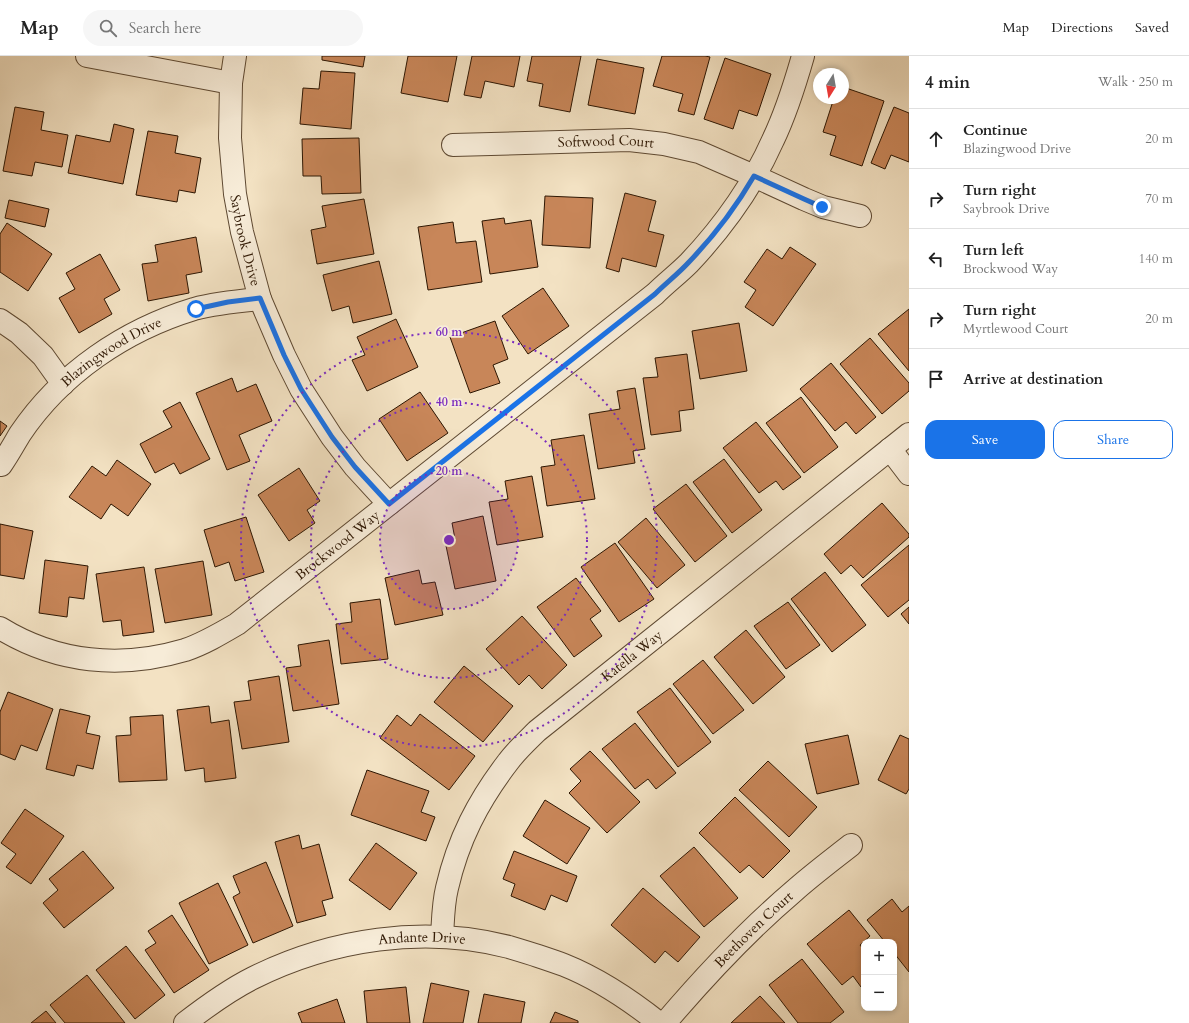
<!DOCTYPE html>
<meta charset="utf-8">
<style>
:root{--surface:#fff;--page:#f6f6f6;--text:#222;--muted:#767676;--line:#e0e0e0;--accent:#1a73e8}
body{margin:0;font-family:Cardo,serif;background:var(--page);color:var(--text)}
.controls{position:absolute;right:12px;bottom:12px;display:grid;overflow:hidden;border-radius:8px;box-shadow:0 2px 6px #0003}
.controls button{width:36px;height:36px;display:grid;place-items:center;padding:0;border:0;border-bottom:1px solid var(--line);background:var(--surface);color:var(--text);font:20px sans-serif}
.compass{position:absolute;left:813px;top:12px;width:36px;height:36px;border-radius:50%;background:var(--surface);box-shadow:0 2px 6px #0003;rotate:191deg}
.stop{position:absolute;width:12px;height:12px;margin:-9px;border:3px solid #1a73e8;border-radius:50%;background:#fff}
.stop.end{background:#1a73e8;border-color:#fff;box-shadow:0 1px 4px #0008}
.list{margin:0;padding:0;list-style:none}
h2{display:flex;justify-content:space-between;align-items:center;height:52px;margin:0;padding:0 16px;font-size:17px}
h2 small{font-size:13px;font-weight:400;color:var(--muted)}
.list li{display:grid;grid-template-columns:26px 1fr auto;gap:12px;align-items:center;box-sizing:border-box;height:60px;padding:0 16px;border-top:1px solid var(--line)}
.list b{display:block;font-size:15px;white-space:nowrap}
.list p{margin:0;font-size:13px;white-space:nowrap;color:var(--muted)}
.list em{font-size:13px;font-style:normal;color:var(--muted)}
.actions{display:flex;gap:8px;padding:12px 16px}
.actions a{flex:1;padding:9px 0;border:1px solid var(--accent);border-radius:12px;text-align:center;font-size:14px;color:var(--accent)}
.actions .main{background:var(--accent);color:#fff}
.icon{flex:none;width:22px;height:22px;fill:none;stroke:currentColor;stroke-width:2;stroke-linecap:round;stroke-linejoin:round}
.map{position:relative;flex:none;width:909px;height:967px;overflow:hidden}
header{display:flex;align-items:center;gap:24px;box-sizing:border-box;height:56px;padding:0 20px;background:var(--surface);border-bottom:1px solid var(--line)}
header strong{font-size:19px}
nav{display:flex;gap:22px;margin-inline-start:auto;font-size:14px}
.search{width:280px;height:36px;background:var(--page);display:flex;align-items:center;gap:10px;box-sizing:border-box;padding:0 14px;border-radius:22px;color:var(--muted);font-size:15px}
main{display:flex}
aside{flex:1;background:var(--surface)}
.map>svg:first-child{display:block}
.building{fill:#c88659;stroke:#2d1602}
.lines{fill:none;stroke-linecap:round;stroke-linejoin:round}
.minor-casing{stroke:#5e4932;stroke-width:24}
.minor{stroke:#f7ecd8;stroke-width:22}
.route{stroke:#1a73e8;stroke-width:5}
.ring{fill:none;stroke:#7b2cbf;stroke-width:2;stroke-dasharray:2 4}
.labels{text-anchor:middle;stroke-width:3.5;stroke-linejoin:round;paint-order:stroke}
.street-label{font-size:14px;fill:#2d1602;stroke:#f7ecd8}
.centre{fill:#7b2cbf;stroke:#f7ecd8;stroke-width:2}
.ring-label{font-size:12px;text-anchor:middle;font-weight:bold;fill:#7b2cbf;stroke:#f7ecd8;stroke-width:3.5;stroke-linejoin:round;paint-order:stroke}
</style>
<header>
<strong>Map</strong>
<div class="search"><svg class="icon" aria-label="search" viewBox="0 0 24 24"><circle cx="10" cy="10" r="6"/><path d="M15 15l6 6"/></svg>Search here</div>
<nav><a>Map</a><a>Directions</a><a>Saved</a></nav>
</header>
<main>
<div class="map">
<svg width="909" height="967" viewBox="0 0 909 967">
<rect width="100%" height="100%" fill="#f3e2c3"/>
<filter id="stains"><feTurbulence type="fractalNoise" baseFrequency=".005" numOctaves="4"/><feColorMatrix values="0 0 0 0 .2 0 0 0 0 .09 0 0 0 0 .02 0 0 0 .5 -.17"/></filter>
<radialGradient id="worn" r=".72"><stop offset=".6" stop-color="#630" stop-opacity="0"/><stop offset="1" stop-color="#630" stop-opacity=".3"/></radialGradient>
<!-- building -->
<g class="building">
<polygon points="322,0 365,0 363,11 322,4"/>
<polygon points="408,0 457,0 448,46 401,37"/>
<polygon points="472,0 520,0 514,31 485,25 481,42 464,39"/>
<polygon points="532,0 581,0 570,56 539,50 543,28 527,25"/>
<polygon points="662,0 705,0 710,1 694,59 678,55 683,38 653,30"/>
<polygon points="725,2 771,18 757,60 739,54 733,73 704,63"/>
<polygon points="597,3 644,12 635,58 588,49"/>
<polygon points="321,15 355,17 351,73 300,68 303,32 319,33"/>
<polygon points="843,31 884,45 862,110 830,99 836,80 823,76 834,42 843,42"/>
<polygon points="15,51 44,56 41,74 68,79 62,111 35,106 32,120 3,115"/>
<polygon points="894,51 909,57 909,106 891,99 885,113 871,107"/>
<polygon points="114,68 134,73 123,128 68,117 76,79 110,86"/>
<polygon points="148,75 178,80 175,97 201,102 195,137 179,134 177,146 136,139"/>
<polygon points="359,82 361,137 322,138 321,120 303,120 302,83"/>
<polygon points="625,137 656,145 648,175 664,179 656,211 622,202 619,216 606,212"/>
<polygon points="545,140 593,142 590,192 542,189"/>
<polygon points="364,143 374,198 317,208 311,174 326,171 322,150"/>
<polygon points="9,144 49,153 45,171 5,162"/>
<polygon points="504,162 505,168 531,164 538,211 490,218 482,165"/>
<polygon points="453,166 456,187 476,185 482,226 428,234 418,171"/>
<polygon points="7,167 52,198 28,235 0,216 0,178"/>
<polygon points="196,181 202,216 186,219 189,237 148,245 142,208 158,206 155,189"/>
<polygon points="790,191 816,208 773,270 745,251 756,234 744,226 767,193 782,203"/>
<polygon points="100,198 120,234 104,243 112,258 79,277 59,242 75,233 66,217"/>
<polygon points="379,205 392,258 353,267 349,250 332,255 323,219"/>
<polygon points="543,232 569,270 528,298 502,260"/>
<polygon points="909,253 909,315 878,278"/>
<polygon points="396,263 418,311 367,335 352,304 365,299 357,281"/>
<polygon points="495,265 508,303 493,309 500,327 470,337 450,281"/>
<polygon points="739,267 747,315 700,323 692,275"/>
<polygon points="870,282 909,327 909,335 882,358 840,308"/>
<polygon points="687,298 694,353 679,355 681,375 651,379 643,322 658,321 655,302"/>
<polygon points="831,307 876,361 856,378 846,366 835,375 800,333"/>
<polygon points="232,322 237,336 256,328 272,365 239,379 250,405 227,414 196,337"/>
<polygon points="635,332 645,393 633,395 635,407 598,413 589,358 620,353 617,335"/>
<polygon points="420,336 448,377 407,405 379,363"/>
<polygon points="801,341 838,391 804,417 766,367"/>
<polygon points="180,346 210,403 180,418 174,407 155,417 140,388 172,371 163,355"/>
<polygon points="0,365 7,370 0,380"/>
<polygon points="756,366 801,421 783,434 776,425 759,437 723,392"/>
<polygon points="584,379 595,443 547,450 541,411 555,409 551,384"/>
<polygon points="724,403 762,454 732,477 693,426"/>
<polygon points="117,404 151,428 128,460 111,448 101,463 69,441 92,410 106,420"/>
<polygon points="299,412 320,445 307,454 315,467 289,485 258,439"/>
<polygon points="532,420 543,481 497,489 489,446 508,443 505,425"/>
<polygon points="686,428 727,480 695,506 653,453"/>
<polygon points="882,447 909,478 909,481 863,522 851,509 841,518 824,498"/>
<polygon points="483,460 496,525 455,533 445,485 455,483 452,467"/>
<polygon points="246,461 264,516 235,525 229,506 215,511 204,474"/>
<polygon points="646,462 685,509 657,532 618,486"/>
<polygon points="0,468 33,475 24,523 0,519"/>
<polygon points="615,487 654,543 619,566 581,511"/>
<polygon points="909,489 909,544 888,561 861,529"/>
<polygon points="45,504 88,510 84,543 69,541 67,561 39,557"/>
<polygon points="203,505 212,559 165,567 155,513"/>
<polygon points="144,511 154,576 123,580 121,564 103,566 96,518"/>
<polygon points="419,514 422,528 435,526 443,559 395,569 385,522"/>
<polygon points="825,516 866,569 832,596 791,543"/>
<polygon points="576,522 601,555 590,563 602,580 574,601 537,551"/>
<polygon points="380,543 388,603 341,608 336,568 352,566 350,547"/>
<polygon points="788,546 820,589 786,613 754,570"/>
<polygon points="909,551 909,568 901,558"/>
<polygon points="522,560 567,609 542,633 529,619 519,629 486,593"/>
<polygon points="746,574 785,621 753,648 714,601"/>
<polygon points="329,584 339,648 293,655 286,612 301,610 298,589"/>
<polygon points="703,604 744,654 713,678 673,628"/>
<polygon points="464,610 513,650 483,686 434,646"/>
<polygon points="279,620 289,686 242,693 234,646 251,644 248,625"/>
<polygon points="670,632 711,686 678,711 637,656"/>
<polygon points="8,636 53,653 37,695 21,689 15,704 0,698 0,656"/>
<polygon points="209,650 211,667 229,664 236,722 205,726 204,712 185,715 177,654"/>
<polygon points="60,653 90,660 86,677 100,680 93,713 77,709 74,720 46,713"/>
<polygon points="420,658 475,700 449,734 380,682 397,659 411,670"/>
<polygon points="163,659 167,724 119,726 116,680 131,679 130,661"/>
<polygon points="635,667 676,717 656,733 648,723 635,733 602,693"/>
<polygon points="848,679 859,728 817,738 805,688"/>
<polygon points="900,679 909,683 909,733 906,738 878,724"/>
<polygon points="590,695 640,746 607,777 569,737 581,725 570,713"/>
<polygon points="768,705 817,751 789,781 739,734"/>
<polygon points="367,714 429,735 421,756 435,761 426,785 351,759"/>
<polygon points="735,741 790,795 763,822 749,809 740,817 699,777"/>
<polygon points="545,744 590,772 567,808 523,780"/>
<polygon points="25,753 64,780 31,828 6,811 16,798 1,787"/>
<polygon points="299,779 302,793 319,788 333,842 322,845 326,859 297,867 275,786"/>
<polygon points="376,787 417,817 390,854 349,824"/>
<polygon points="694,791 738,842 704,871 660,820"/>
<polygon points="83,795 114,832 64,872 43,847 58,834 49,823"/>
<polygon points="514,795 577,820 567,846 551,839 545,854 511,840 515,828 503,823"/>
<polygon points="266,806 293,870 253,887 233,841 240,837 233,820"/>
<polygon points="218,827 248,889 209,908 179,847"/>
<polygon points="643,832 700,881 678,906 665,895 655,907 611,869"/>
<polygon points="892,843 902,856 909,850 909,916 894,897 894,886 885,886 867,864"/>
<polygon points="849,854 870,880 860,889 864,894 864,928 861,931 853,920 842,929 807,888"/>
<polygon points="172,859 209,914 174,937 145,894 156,887 148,875"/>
<polygon points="126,890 165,939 135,963 96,914"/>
<polygon points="802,903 844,956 830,967 798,967 769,929"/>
<polygon points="87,919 125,967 65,967 50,949"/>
<polygon points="431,927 469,935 463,967 423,967"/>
<polygon points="406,931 410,967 367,967 364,935"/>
<polygon points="484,938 525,946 521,967 478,967"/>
<polygon points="760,940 785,967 731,967"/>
<polygon points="337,943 345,967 302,967 298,957"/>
<polygon points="46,955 56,967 31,967"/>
<polygon points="555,956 578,965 578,967 550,967"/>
</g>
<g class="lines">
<!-- minor casing -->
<g class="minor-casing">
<g id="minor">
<polyline points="87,0 231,27"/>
<path id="s1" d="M235,0L231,27L230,82L235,138L242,176L260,243L284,299L301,333L332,381L355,411L389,448"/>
<path id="s2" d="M453,89L629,84L664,88L699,96L754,120L804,143L823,151L860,160"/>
<polyline points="0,264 19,277 43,300 63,328"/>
<polyline points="890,393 909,418"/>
<path id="s3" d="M1,409C8,399 14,388 20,378C61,317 125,274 194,253C216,247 238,245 260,243"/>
<path id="s4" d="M0,572C57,607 121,613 185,594C203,588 220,578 237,568L655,238C666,227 678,218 689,207C723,171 753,129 773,84C786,57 795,28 803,0"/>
<path id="s5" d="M442,881C443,865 443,848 447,832C458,784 478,745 508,706C516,695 527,685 537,675L909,378"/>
<path id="s6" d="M185,967C207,950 229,934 253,922C331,883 424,869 509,891C519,894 529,897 538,900C547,903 556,906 564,909C599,923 630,944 659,967"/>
<path id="s7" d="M665,967C705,920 747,875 794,835C812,819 832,804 851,789"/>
</g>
</g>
<!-- minor -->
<use href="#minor" class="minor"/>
</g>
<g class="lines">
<!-- route -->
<path class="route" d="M196,253L228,246L260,242L284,299L301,333L332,381L355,411L389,448L655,238C666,227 678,218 689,206C714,180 736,151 754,120L804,143L822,151"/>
</g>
<!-- distance rings -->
<circle cx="449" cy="484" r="69" fill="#7b2cbf" fill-opacity=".12"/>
<g class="ring">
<circle cx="449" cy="484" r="69"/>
<circle cx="449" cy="484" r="138"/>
<circle cx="449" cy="484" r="208"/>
</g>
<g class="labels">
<!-- street labels -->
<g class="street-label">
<text dy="5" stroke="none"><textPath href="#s2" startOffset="153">Softwood Court</textPath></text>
<text dy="5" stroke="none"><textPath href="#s1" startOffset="186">Saybrook Drive</textPath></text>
<text dy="5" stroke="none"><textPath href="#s3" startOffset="161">Blazingwood Drive</textPath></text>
<text dy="5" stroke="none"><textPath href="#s4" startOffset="378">Brockwood Way</textPath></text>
<text dy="5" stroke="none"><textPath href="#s5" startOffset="354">Katella Way</textPath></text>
<text dy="5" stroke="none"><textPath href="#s7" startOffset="129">Beethoven Court</textPath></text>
<text dy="5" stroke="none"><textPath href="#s6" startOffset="257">Andante Drive</textPath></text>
</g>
</g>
<circle cx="449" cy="484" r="6" class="centre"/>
<g class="ring-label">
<text x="449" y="280">60 m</text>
<text x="449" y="350">40 m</text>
<text x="449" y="419">20 m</text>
</g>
<rect width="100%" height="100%" filter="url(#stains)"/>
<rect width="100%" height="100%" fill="url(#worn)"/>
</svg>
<div class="controls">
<button>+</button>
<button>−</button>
</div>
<svg class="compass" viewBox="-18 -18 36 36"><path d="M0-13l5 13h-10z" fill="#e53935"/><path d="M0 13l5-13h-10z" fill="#767676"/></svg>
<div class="stop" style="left:196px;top:253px"></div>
<div class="stop end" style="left:822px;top:151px"></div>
</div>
<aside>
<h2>4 min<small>Walk · 250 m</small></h2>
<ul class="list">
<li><svg class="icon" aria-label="ahead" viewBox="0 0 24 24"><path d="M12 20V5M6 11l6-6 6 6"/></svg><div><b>Continue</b><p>Blazingwood Drive</p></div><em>20 m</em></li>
<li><svg class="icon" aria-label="right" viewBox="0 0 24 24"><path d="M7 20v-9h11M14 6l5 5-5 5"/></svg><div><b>Turn right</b><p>Saybrook Drive</p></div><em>70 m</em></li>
<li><svg class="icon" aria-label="left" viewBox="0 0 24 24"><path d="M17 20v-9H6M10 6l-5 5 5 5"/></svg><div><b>Turn left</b><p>Brockwood Way</p></div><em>140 m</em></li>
<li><svg class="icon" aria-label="right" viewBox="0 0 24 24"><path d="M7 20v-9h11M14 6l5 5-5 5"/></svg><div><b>Turn right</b><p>Myrtlewood Court</p></div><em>20 m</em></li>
<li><svg class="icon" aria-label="arrive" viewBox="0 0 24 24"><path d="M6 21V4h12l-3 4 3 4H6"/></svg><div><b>Arrive at destination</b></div></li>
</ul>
<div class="actions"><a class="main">Save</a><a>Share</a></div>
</aside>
</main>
